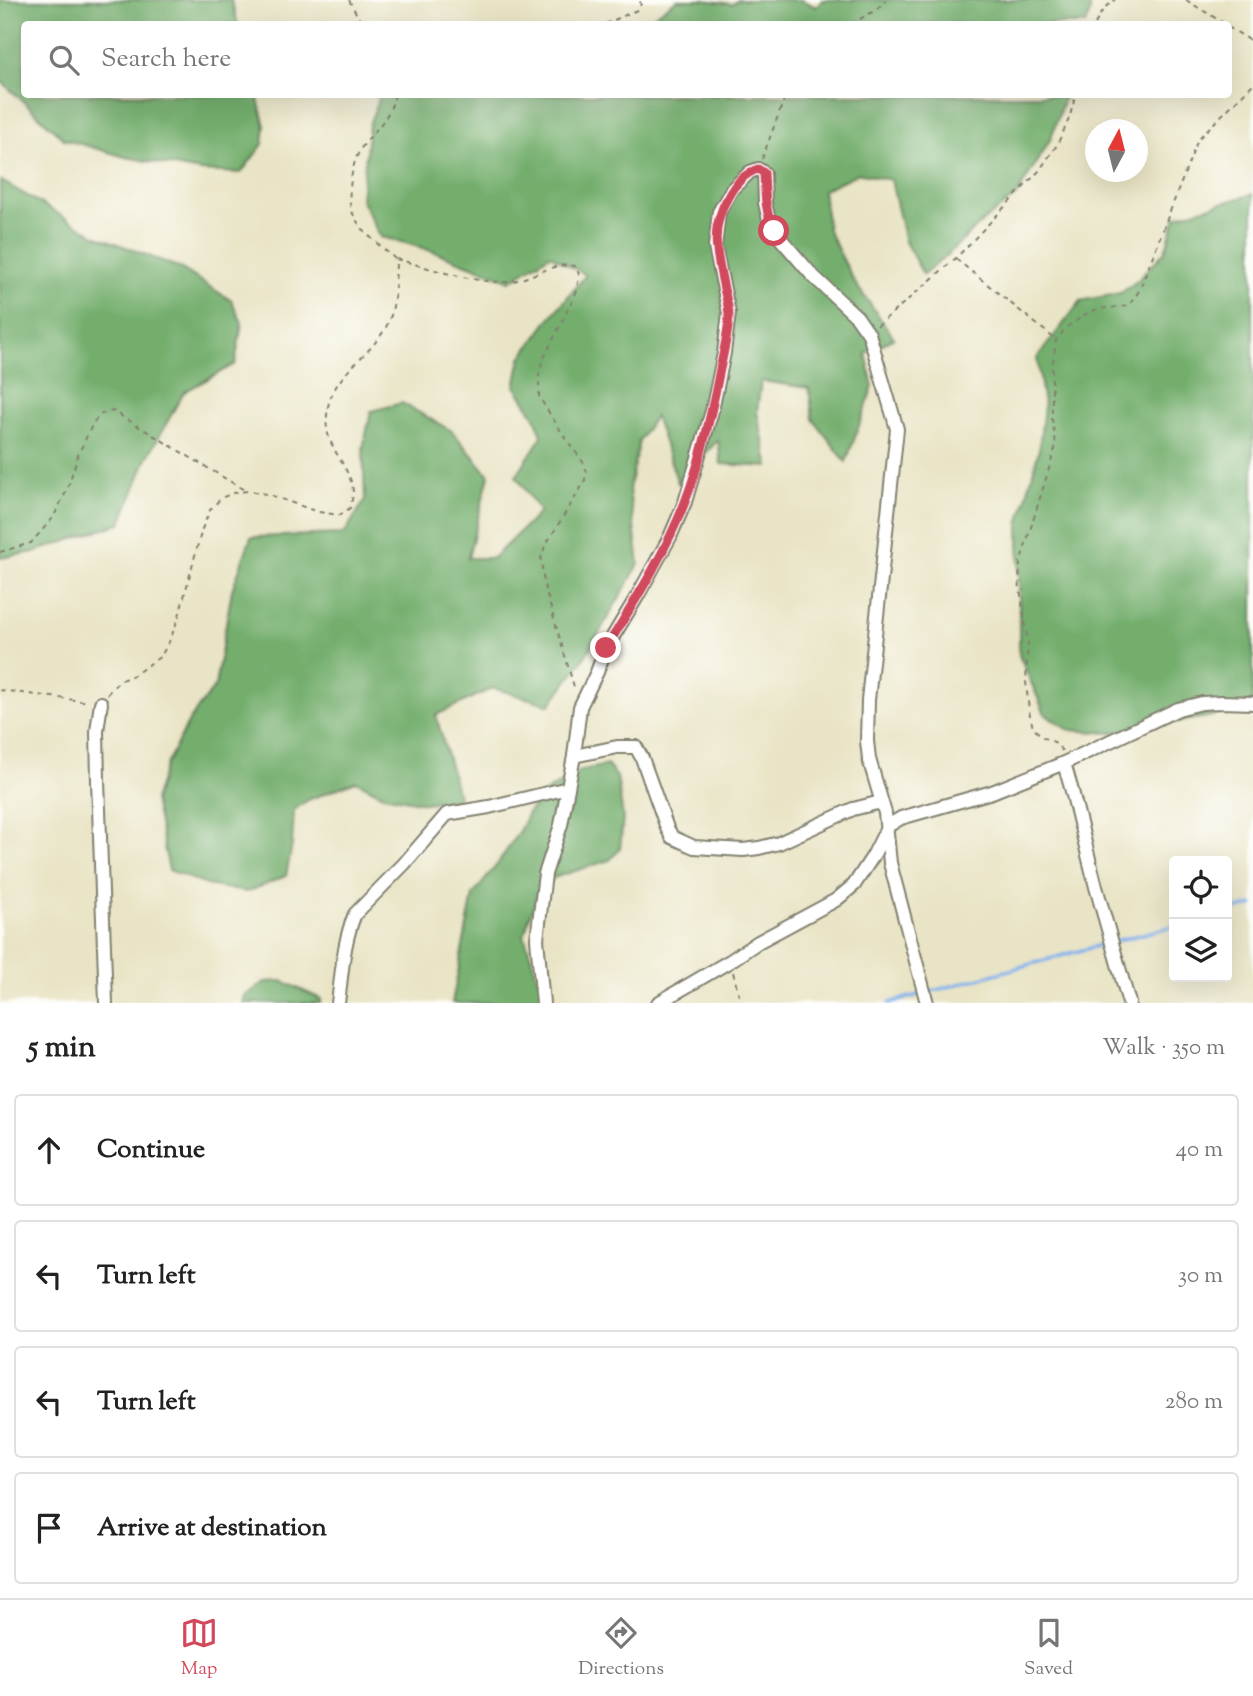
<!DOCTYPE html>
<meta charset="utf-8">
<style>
:root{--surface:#fff;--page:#f6f6f6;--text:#222;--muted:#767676;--line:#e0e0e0;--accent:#d1495b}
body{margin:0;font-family:"Sorts Mill Goudy",serif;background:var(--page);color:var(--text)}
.controls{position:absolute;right:21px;bottom:21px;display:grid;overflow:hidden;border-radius:7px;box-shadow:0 7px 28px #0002}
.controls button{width:63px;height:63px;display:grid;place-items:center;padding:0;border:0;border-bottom:2px solid var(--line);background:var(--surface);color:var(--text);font:35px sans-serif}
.compass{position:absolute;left:1085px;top:119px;width:63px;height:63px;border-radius:50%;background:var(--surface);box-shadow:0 7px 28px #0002;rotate:7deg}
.stop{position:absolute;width:21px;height:21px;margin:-16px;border:5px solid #d1495b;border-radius:50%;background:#fff}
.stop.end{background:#d1495b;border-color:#fff;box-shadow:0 2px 7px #0008}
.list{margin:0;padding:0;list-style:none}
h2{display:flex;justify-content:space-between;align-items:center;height:91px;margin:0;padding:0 28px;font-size:30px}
h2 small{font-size:23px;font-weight:400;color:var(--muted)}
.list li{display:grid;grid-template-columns:46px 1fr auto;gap:21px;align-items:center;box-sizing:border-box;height:112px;margin:0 14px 14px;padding:0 14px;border:2px solid var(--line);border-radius:7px}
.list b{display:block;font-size:26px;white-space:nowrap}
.list em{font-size:23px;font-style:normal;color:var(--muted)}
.icon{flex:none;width:38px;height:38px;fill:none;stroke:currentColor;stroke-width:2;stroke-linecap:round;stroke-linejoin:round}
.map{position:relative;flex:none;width:1253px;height:1003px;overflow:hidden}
.search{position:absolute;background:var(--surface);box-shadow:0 7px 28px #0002;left:21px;right:21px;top:21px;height:77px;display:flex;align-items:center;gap:18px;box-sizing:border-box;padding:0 24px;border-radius:7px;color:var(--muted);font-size:26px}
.sheet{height:595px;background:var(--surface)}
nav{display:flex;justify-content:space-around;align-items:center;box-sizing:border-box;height:98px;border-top:2px solid var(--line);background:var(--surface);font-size:19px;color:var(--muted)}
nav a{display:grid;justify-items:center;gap:4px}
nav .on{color:var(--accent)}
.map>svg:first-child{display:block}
.forest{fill:#73ae6d;stroke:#486544;stroke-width:2}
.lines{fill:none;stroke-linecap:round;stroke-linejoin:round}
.stream{stroke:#81b2ed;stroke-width:3.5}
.minor-casing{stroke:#828070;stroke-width:16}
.path{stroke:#828070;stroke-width:2;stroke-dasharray:5 5;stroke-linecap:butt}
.minor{stroke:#fff;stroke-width:12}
.route{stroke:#d1495b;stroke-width:9}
</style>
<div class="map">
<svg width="1253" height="1003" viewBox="0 0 1253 1003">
<rect width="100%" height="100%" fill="#fdfcf7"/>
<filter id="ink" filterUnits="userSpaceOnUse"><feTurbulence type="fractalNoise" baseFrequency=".0143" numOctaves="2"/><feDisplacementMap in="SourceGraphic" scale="14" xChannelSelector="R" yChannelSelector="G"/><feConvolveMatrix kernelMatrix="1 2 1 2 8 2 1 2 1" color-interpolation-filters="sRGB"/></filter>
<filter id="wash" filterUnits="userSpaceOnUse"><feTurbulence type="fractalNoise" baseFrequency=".00686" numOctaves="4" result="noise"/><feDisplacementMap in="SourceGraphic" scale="28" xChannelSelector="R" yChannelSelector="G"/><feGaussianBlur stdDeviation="1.57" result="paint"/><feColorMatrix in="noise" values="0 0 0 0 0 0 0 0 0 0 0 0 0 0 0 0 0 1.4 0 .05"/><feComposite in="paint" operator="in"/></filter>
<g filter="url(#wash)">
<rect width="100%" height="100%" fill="#e9e4c5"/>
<!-- forest -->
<g class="forest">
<polygon points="0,0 231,0 238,24 24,24 24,94 257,95 265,126 263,144 241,173 200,171 125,157 64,139 0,80"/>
<polygon points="677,0 704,0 732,4 738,0 802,0 816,7 823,0 1090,0 1090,12 1086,24 649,24 649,19"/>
<path d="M380,95H1065L1051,138L1016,196L981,223L947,255L923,274L905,242L891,180L858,173L823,190L828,230L855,283L894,338L866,353L873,387L846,462L813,419L809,388L761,381L757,412L769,467L721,464L718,440L678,483L655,416L639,441L629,489L639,564L586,655L550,705L493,688L436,715L459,799L425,803L383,795L356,781L308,800L294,810L292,845L286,876L247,892L207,885L169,870L154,800L166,765L190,719L215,686L232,590L251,537L344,534L365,500L363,448L371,411L402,403L452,431L489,475L468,558H493L540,512L516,476L542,436L534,415L515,386L521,358L550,318L586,275L550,255L510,281C467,264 425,246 380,237L361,198L369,125Z"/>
<polygon points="0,180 95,235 180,268 232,301 242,323 235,364 184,392 147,458 121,523 34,552 0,558"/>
<polygon points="1253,194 1253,703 1212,716 1109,733 1069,730 1045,714 1019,655 1019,525 1039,449 1044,406 1037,358 1081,301 1120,293 1137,281 1165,251 1176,216"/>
<polygon points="607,765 617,777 623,817 620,849 610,860 553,878 537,894 524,935 546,1003 452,1003 473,895 499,862 519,831 529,811 543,794 582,770"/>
<polygon points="282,981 321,999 321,1003 243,1003 245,996 265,982"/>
</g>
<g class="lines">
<!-- stream -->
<g class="stream">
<polyline points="1227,912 1253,905"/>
<polyline points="1115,941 1174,926"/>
<polyline points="889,1003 1108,943"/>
</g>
</g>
</g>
<g filter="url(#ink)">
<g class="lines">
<!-- minor casing -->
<g class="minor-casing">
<g id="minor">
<polyline points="101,703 97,731 98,781 106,1003"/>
<polyline points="574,756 617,747 636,747 642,758 667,828 672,837 694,847 743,850 759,848 779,843 853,809 881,802"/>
<polyline points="1064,763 1072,791 1096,887 1129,1003"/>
<path d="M338,1003C342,973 343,942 355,914L404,864L447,814L489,807L568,788"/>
<polyline points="543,1003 537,939 545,874 561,825 574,756 580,707 597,672 606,648 638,595 670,537 685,502 712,411 724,353 729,313 715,247 719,212 732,189 750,172 758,169 764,173 765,203 769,220 774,231 812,275 857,317 869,334 897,429 868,700 867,741 869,759 885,813 890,863 927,1003"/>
<polyline points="658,1003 730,961 758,942 836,900 854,885 873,856 888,826 901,818 992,792 1064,763 1178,709 1202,703 1222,702 1253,703"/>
</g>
</g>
<!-- path -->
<g class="path">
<polyline points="349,0 362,24"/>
<polyline points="1186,0 1225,24"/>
<polyline points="605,24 637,10 641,4 639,0"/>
<polyline points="851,24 876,10 886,0"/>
<polyline points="1095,24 1104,8 1115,0"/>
<polyline points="1228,27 1253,42"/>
<polyline points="762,159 786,94"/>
<path d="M396,259C431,268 465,281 502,282C527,283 550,261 575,266L579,274L577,291L542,362L539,376V397L566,439L583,462L587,472L584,483L545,546L541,559L544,585L575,690"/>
<polyline points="956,259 1055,339"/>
<polyline points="877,326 955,259 1039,171 1057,145 1069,119 1076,94"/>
<polyline points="0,552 31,543 53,518 67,490 78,455 93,423 101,414 113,411 246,491"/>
<polyline points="0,690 89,702"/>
<path d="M107,694L119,681L134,675L161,656L170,640L179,616L202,529L210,510L221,498L233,493L247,491L267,494L318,512L340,515L350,508C351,503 353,498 353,492C352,470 330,451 327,429C326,422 327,414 328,407C334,372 375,354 389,321C396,303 395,282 396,263L395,259C380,245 359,231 352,211C348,202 350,189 351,179C353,166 356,155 364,144C378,127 390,117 395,94"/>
<polyline points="1062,751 1056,743 1043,737 1033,728 1029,711 1026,682 1028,643 1019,581 1020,563 1056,446 1052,419 1052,368 1056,340 1067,327 1086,314 1098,309 1128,306 1134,299 1140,289 1198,139 1253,84"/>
<polyline points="733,972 741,1003"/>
</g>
<!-- minor -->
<use href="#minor" class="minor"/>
</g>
</g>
<g class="lines" filter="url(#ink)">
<!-- route -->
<path class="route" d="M606,648C635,601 665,554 685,502C700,463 710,420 718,379C722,358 728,337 729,316C729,307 726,298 724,289C717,254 709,230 728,197C734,185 745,173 758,169L764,173C765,193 765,212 774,231"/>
</g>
</svg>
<div class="controls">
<button><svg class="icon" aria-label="locate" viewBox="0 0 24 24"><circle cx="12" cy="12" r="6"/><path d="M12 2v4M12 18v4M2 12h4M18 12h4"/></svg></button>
<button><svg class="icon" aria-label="layers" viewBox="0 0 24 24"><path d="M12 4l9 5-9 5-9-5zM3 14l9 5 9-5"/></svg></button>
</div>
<svg class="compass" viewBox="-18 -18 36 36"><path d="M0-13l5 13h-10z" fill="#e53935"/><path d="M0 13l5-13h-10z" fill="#767676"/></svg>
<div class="stop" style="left:774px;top:231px"></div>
<div class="stop end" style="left:606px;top:648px"></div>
<div class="search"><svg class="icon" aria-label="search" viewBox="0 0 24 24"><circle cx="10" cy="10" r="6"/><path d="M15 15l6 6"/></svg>Search here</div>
</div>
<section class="sheet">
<h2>5 min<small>Walk · 350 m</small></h2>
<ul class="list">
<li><svg class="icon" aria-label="ahead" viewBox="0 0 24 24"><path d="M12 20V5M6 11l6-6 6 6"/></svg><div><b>Continue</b></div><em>40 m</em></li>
<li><svg class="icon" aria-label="left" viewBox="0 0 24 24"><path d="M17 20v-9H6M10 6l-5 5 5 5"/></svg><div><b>Turn left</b></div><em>30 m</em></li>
<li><svg class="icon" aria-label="left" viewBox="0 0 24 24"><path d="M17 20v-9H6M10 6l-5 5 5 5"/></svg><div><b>Turn left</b></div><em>280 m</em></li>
<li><svg class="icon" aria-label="arrive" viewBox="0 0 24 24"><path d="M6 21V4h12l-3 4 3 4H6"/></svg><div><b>Arrive at destination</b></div></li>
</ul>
</section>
<nav>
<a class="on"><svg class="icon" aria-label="map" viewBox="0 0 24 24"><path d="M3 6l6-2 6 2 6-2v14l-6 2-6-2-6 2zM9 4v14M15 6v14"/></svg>Map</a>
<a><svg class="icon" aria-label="directions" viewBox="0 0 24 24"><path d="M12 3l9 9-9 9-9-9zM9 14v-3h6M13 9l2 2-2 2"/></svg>Directions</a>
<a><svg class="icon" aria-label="saved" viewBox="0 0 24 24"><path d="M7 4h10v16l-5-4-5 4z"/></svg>Saved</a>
</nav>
